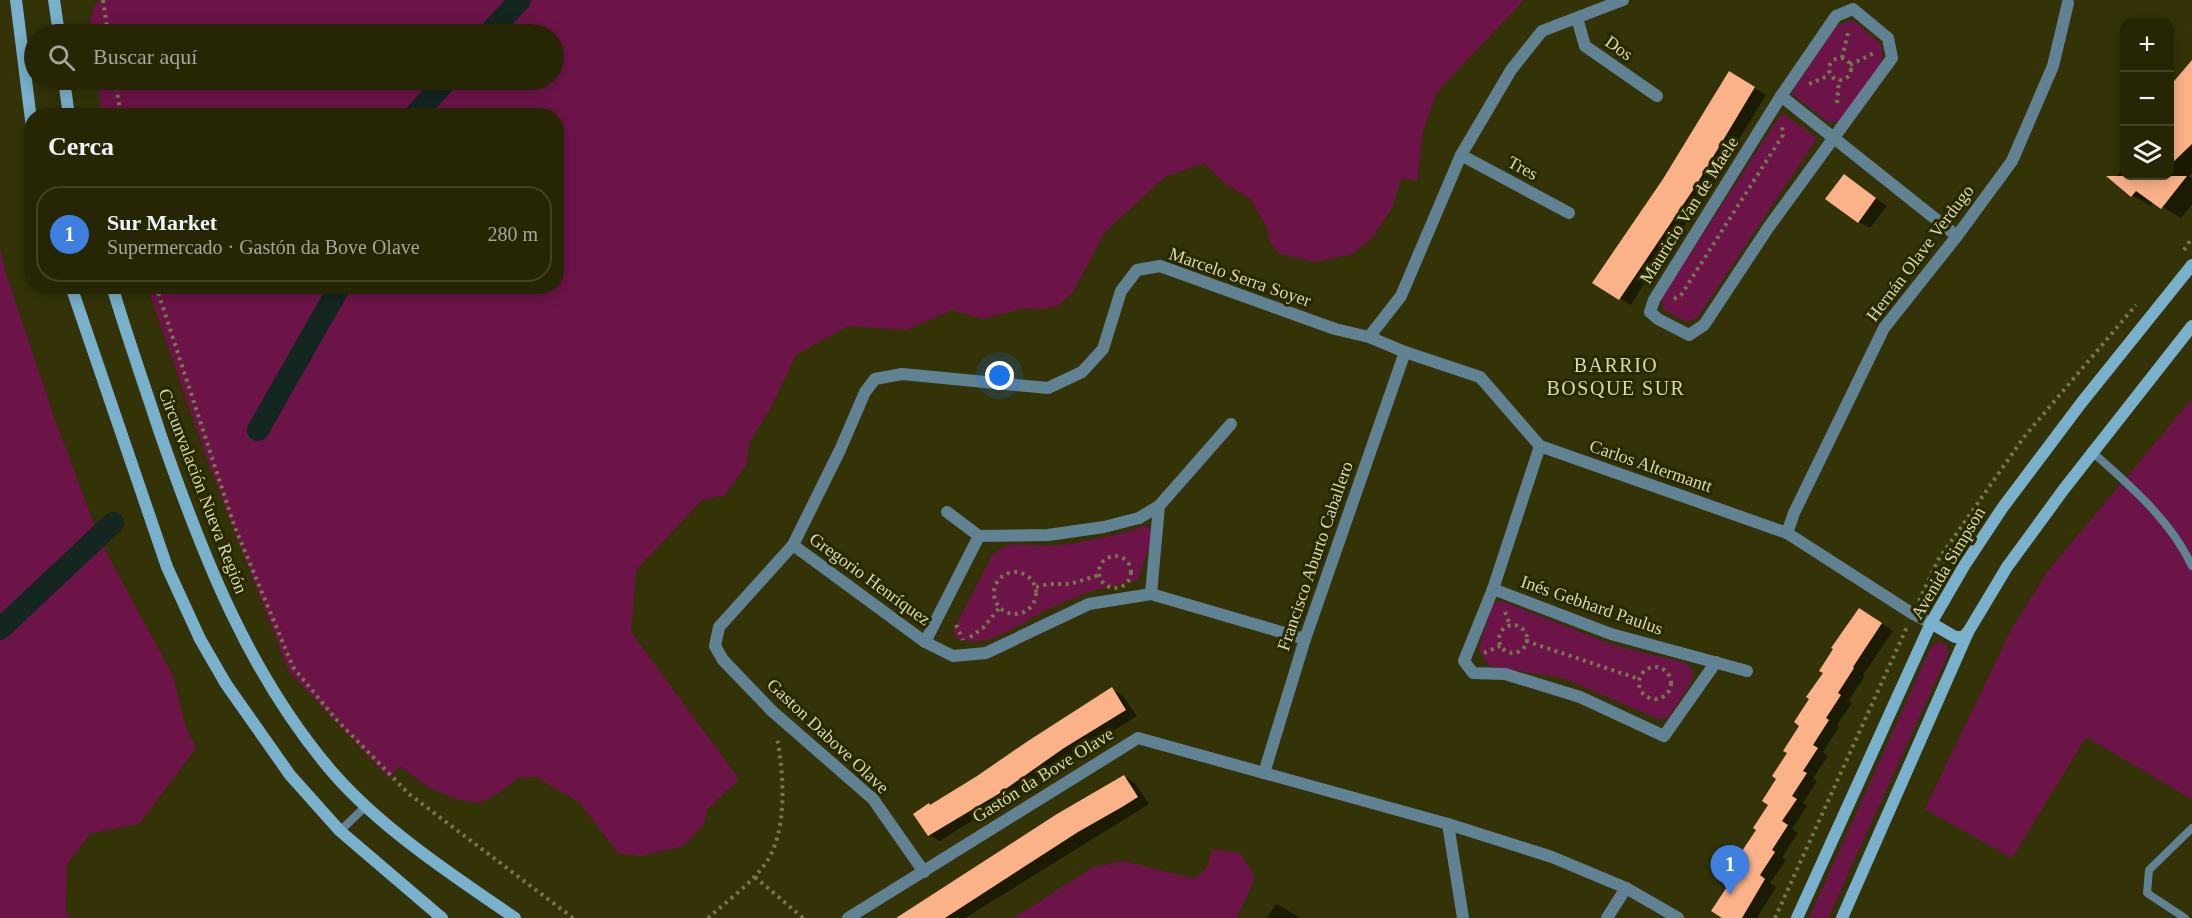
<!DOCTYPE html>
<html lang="es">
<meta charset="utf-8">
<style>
:root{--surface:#262605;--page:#2e2e0f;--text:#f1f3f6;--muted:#a4a59a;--line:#424327;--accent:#95b2f1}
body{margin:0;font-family:"Times New Roman",serif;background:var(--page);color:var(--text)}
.controls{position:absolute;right:18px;top:18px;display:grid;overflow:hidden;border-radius:12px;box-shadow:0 3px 15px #0003}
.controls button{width:54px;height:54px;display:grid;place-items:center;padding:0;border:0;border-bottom:2px solid var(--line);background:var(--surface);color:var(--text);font:30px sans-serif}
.you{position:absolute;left:1000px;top:376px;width:21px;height:21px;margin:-15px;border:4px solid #fff;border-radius:50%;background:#1a73e8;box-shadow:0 0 0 9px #1a73e833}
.badge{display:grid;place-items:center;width:39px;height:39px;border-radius:50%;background:var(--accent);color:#fff;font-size:20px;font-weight:700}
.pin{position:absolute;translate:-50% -50px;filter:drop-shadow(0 2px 3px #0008)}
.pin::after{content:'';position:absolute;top:32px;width:21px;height:18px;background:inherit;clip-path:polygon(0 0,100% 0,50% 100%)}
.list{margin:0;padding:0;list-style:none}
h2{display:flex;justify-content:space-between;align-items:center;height:78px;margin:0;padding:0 24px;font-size:26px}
h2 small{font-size:20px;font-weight:400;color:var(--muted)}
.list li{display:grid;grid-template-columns:39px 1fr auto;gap:18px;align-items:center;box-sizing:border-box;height:96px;margin:0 12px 12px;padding:0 12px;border:2px solid var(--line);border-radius:24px}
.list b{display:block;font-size:22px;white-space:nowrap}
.list p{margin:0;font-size:20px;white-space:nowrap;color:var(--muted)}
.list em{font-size:20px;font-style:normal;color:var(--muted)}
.icon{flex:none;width:33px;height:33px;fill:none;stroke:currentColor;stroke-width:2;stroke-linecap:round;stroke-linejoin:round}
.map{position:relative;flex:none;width:2192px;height:918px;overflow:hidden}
.search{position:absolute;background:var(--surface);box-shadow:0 3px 15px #0003;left:24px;top:24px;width:540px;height:66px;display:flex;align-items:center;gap:15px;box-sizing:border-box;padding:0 21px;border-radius:33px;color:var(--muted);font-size:22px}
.panel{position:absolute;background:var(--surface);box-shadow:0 3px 15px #0003;left:24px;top:108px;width:540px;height:186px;border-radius:24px}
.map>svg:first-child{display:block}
.green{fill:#6c1448}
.shadow{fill:#0007}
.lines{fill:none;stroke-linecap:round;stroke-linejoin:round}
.canal{stroke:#13261f;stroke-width:22}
.building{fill:#fcb289}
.path{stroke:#77774e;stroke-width:4;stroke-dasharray:3 4.5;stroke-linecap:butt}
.lane{stroke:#608293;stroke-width:8}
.street{stroke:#608293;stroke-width:12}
.secondary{stroke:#79b0cb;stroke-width:12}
.labels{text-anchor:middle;stroke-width:6;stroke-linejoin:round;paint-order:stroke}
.street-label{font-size:18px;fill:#d6d8b2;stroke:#292900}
.neighbourhood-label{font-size:20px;letter-spacing:1.5px;fill:#d6d8b2;stroke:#292900}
</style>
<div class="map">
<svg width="2192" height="918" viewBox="0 0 2192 918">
<rect width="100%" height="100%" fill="#333307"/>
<!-- green -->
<g class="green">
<path d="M99,0H1524L1437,92L1423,131L1417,181L1402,178L1391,210L1371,239L1353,254L1315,262L1278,253L1270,242L1267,227L1250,199L1223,182L1204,163L1165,177L1105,232L1071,295L1068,296L1058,306L1042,309L1024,308L983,319L952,310L907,330L848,326L796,355L770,409L749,443L746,465L725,495L702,500L636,570L631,632L739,779L707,810L704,824L683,846L641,856L618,853L580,803L537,777L517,778L500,792L480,803L459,800L428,787L400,766L389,778L289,672L210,467L147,287L556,286V116L102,115L97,80H554V34H90C88,23 92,9 99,0Z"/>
<polygon points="1853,20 1881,44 1883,62 1841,122 1828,122 1791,93 1836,26"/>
<polygon points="1784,114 1817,138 1697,318 1686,322 1663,309 1662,297 1779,117"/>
<polygon points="0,249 7,277 53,414 101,543 173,676 186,728 196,748 139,824 91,833 67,864 66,910 70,918 0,918"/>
<polygon points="2192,399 2192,799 2086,737 2012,858 1925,809 2011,630 2047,572"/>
<polygon points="1146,525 1153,534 1138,580 1088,592 1046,610 1009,631 990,639 974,642 957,639 953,631 993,554 1010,544 1047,546 1071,544 1124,533"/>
<polygon points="1502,601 1613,645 1686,663 1693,670 1692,681 1669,717 1658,719 1563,678 1489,666 1481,654 1479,647 1493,604"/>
<polygon points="1939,642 1947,645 1948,654 1828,918 1809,918 1931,647"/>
<polygon points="1212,849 1240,853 1255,877 1237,918 1013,918 1094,867 1125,861 1194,879 1207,868"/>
</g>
<!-- shadow -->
<g class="shadow">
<polygon points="2192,62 2192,173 2189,176 2192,179 2192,204 2181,218 2154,202 2151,206 2132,195 2113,180 2124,167 2124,176 2170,176 2170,113"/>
<polygon points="1729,73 1766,95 1706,193 1653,273 1651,272 1631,305 1594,283 1664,180"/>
<polygon points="1844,176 1887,206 1870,228 1858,222"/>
<polygon points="1871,616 1893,631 1863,675 1865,676 1849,700 1852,703 1837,725 1839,727 1823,752 1828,756 1813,778 1817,781 1803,803 1807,806 1792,829 1798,833 1782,857 1786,860 1770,883 1776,887 1757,918 1725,918 1770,805"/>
<polygon points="1112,689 1123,696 1137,716 940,841 929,835 931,806"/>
<polygon points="1124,776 1135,783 1149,804 965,918 898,918"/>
<polygon points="1276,904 1287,910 1300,918 1267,918"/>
</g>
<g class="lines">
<!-- canal -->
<g class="canal">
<polyline points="488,34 520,0"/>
<polyline points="414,116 447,80"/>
<polyline points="258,430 340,286"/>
<polyline points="0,629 113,523"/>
</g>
</g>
<!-- building -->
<g class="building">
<polygon points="2192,60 2192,144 2169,166 2169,87"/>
<polygon points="1729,71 1755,87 1695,187 1619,300 1592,283 1663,179"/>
<polygon points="1844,174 1876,198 1858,223 1825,199"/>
<polygon points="2106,176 2187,176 2161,209 2136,191 2131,197"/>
<polygon points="1859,608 1882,623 1853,667 1854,668 1838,693 1841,695 1826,718 1829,720 1813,745 1818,748 1803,771 1807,773 1792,796 1797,799 1782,821 1788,825 1772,850 1775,852 1760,875 1765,879 1742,918 1722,918 1711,911 1746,858 1740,854 1756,830 1753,828 1768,805 1762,801 1776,779 1772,776 1787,753 1783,751 1799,726 1794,722 1809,699 1806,697 1823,673 1819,671 1833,649 1831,648"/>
<polygon points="1112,687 1126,710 1064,748 1000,793 928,836 913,814 929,803 930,805 977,776 1028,741"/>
<polygon points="1124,775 1138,797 1122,807 1078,832 945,918 896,918 1057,814"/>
</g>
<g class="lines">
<!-- path -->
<g class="path">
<polyline points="103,0 108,34"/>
<circle cx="1840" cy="69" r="11"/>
<polyline points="1842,58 1849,29"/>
<polyline points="1850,65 1874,53"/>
<polyline points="115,80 121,116"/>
<polyline points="1809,84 1830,75"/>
<polyline points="1837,103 1839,80"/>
<polyline points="2184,250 2192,238"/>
<polyline points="156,286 234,525 293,667 335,718 409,794 573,918"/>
<polyline points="1674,299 1681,295 1783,135 1782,125"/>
<circle cx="1115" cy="572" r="16"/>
<circle cx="1015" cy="593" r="21"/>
<polyline points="1036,587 1049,584 1070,584 1099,575"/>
<polyline points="1919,601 1938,560 2024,437 2136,305"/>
<polyline points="1505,612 1510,625"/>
<polyline points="956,625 963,640"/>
<circle cx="1513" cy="639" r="14"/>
<polyline points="970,637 983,628 1000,607"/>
<polyline points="1526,641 1639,679"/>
<polyline points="1484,653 1500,646"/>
<circle cx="1655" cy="683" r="16"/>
<polyline points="755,877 803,918"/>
<path d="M708,918C727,901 750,885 765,864C788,833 784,774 777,738"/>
<polyline points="1775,918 1907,627"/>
</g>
<!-- lane -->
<g class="lane">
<path d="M2091,451C2129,485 2170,519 2192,566"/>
<polyline points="340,831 366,806"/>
<polyline points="2185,918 2147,893 2149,870 2192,828"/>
</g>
<!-- street -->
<g class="street">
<polygon points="1853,9 1888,38 1892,58 1768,228 1704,325 1689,335 1658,319 1650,312 1654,300 1781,96 1836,16"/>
<polyline points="1577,18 1585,46 1657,96"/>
<polyline points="1781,96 1957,236"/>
<polyline points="1461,155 1569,213"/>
<polyline points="1369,337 1405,352 1480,377 1540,446 1787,533 1913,614 1931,623"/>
<polyline points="1540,446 1493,589 1464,661 1473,673 1505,674 1580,697 1664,736 1716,662"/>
<polyline points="947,512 979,536 1048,535 1104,527 1139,518 1159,506 1231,424"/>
<polyline points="1787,533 1794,513 1884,328 1957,236 2012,161 2053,66 2068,3"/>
<polyline points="793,545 925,642 953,656 986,653 1089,604 1151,594 1305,639"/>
<polyline points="1493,589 1611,634 1747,671"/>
<polyline points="1151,594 1159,506"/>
<polyline points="925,642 979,536"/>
<polyline points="1264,773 1305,639 1405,352"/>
<polyline points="1448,824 1463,918"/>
<polyline points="924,872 873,799 772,711 723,660 715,646 719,627 793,545 840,450 865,392 875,379 902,374 1048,388 1082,372 1103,349 1121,291 1137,270 1160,266 1335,329 1369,337 1401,296 1461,155 1511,70 1542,31 1623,0"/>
<polyline points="848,918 1138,738 1448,824 1552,857 1626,888 1678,918"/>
<polyline points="1607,918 1626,888"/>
</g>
<!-- secondary -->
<g class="secondary">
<polyline points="16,0 32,128"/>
<polyline points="54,0 59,34"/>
<polyline points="64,80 69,116"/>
<polyline points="71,286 167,567 200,639 226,684 290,775 340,831 442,918"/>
<path d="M112,286C127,336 144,384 160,433C202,554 249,676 334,774C382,829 455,877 515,918"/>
<polyline points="1931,623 1955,637 1963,637 1968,632"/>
<polyline points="1797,918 1931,623 1964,566 2003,507 2082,402 2192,265"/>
<polyline points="1842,918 1968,632 2007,567 2064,489 2192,326"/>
</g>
</g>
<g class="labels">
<!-- street labels -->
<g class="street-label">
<text transform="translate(1619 48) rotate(35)" y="6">Dos</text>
<text transform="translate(1523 168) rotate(28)" y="6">Tres</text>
<text transform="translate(1689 210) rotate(-58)" y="6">Mauricio Van de Maele</text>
<text transform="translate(1920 253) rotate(-53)" y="6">Hernán Olave Verdugo</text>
<text transform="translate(1240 277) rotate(19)" y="6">Marcelo Serra Soyer</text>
<text transform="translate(1651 466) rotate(19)" y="6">Carlos Altermantt</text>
<text transform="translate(203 491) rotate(69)" y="6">Circunvalación Nueva Región</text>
<text transform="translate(1315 556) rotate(-71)" y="6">Francisco Aburto Caballero</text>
<text transform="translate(1948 563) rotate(-59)" y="6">Avenida Simpson</text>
<text transform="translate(870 579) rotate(36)" y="6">Gregorio Henríquez</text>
<text transform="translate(1592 605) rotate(19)" y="6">Inés Gebhard Paulus</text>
<text transform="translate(828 736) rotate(43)" y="6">Gaston Dabove Olave</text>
<text transform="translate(1043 775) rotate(-32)" y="6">Gastón da Bove Olave</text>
</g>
<!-- neighbourhood labels -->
<g class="neighbourhood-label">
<text x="1616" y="372">BARRIO<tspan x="1616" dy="23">BOSQUE SUR</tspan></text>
</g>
</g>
</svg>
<div class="controls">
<button>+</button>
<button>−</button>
<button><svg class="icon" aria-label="layers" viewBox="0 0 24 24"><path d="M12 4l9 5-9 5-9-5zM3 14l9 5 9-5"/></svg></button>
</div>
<div class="you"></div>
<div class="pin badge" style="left:1730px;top:895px;background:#3f7fe0">1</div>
<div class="search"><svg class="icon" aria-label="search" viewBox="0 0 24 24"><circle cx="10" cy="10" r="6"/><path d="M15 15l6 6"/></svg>Buscar aquí</div>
<section class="panel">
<h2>Cerca<small></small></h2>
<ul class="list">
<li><span class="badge" style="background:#3f7fe0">1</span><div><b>Sur Market</b><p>Supermercado · Gastón da Bove Olave</p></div><em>280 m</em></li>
</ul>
</section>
</div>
